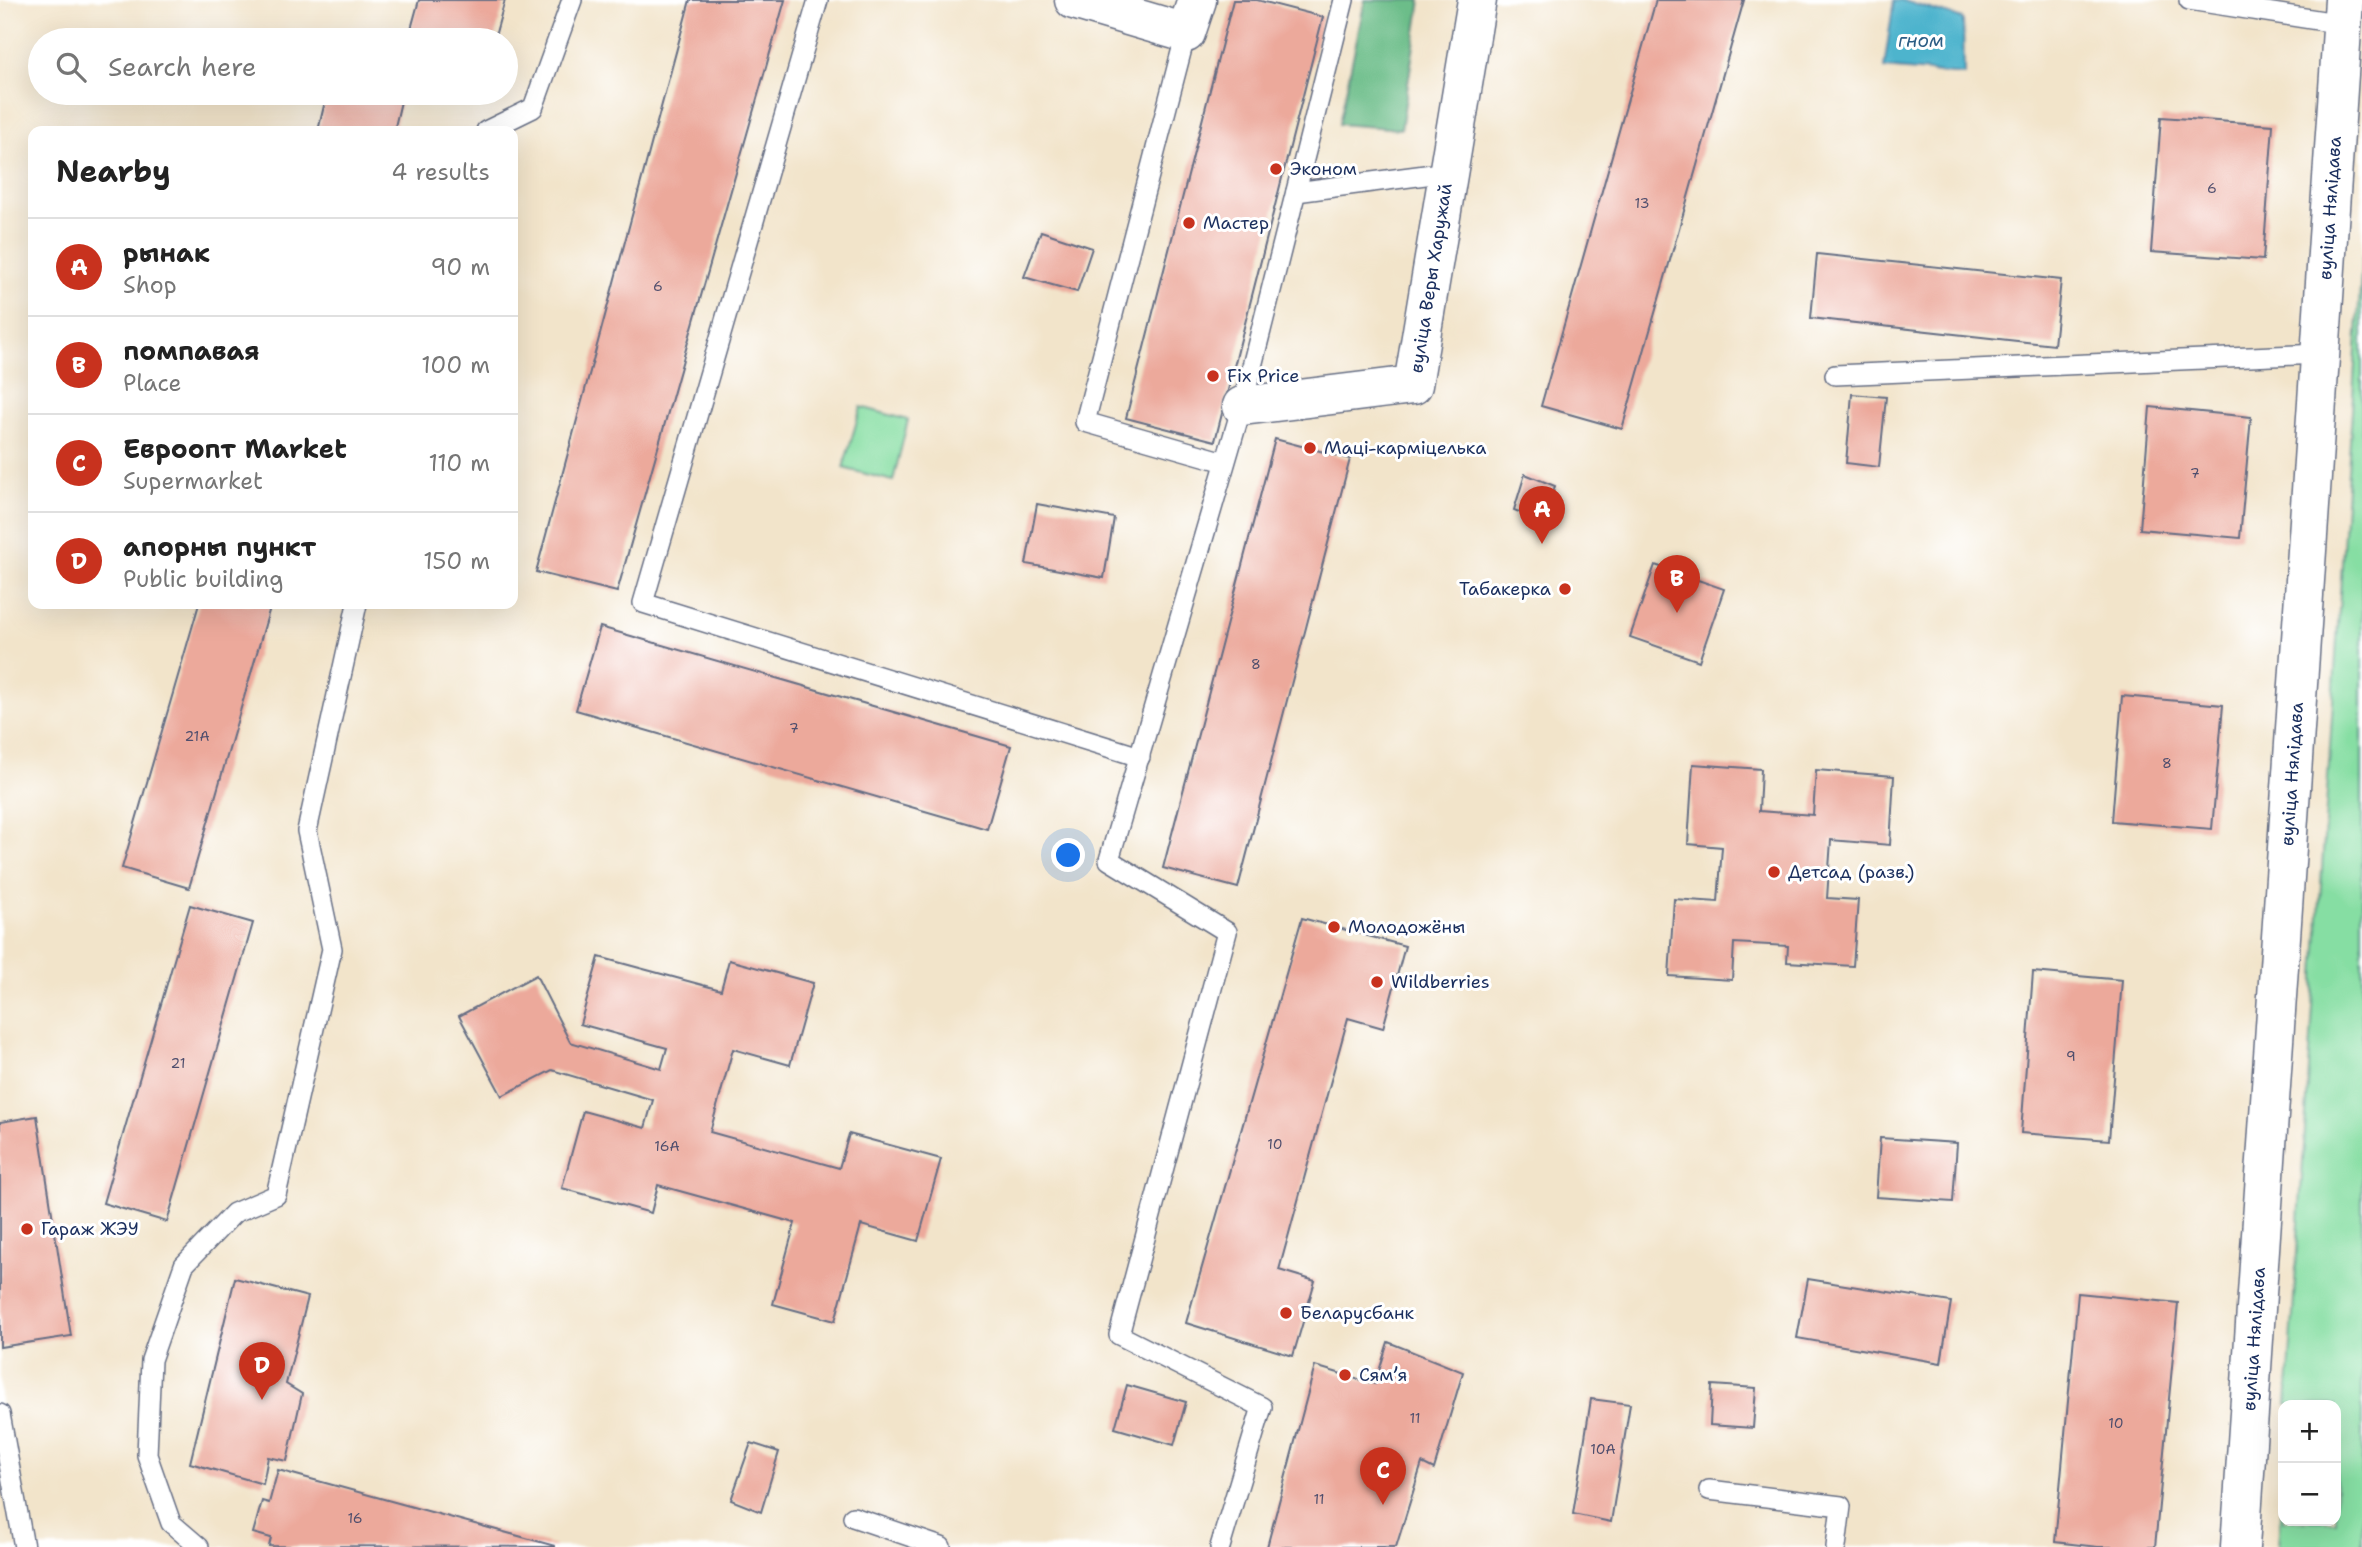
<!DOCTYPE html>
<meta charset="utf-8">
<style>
:root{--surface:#fff;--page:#f6f6f6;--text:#222;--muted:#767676;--line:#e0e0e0;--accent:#c8321e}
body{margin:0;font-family:"Shantell Sans",sans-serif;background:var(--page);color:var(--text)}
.controls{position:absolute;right:21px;bottom:21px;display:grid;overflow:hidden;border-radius:14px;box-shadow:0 7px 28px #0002}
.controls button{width:63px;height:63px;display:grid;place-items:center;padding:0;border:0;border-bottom:2px solid var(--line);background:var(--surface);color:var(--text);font:35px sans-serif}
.you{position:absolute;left:1069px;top:856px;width:24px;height:24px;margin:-18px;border:5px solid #fff;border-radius:50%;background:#1a73e8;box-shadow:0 0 0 10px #1a73e833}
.badge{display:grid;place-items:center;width:46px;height:46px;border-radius:50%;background:var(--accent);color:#fff;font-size:23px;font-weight:700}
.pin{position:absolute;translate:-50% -58px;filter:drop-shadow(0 2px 4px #0008)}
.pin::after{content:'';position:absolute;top:37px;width:24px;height:21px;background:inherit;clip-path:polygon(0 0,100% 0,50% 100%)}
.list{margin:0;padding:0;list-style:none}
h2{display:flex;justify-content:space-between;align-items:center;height:91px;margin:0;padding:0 28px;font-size:30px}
h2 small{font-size:23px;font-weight:400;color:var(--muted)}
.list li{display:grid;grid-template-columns:46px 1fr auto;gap:21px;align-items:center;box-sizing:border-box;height:98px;padding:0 28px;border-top:2px solid var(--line)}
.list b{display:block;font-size:26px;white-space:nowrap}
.list p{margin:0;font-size:23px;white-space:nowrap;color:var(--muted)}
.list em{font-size:23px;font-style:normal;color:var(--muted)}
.icon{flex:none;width:38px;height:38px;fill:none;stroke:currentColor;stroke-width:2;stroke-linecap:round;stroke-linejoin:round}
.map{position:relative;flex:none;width:2362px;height:1547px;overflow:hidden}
.search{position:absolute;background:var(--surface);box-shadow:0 7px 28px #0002;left:28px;top:28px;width:490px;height:77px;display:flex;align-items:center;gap:18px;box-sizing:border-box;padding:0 24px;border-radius:38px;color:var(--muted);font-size:26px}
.panel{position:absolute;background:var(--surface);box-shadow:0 7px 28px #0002;left:28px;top:126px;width:490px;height:483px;border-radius:14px}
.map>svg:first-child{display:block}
.green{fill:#86dea3;stroke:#508680;stroke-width:2}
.forest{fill:#6cbd89;stroke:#447674;stroke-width:2}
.water{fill:#4eb4cd;stroke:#347296;stroke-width:2}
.building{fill:#eca99b}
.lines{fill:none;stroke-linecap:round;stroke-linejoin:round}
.service-casing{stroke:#666e84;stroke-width:22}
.minor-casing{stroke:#666e84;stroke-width:41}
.tertiary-casing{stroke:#666e84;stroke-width:41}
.service{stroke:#fff;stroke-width:19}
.minor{stroke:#fff;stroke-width:38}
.tertiary{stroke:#fff;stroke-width:38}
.poi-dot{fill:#c8321e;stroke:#fff;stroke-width:2.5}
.labels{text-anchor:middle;stroke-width:6;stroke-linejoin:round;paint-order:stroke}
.number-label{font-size:14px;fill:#4f4e6d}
.poi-label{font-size:18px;fill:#1b2f5e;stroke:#fff;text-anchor:start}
.street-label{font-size:18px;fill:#1b2f5e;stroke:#fff}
.water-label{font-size:19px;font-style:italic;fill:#2d5e85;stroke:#fff}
</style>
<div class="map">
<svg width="2362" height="1547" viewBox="0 0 2362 1547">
<rect width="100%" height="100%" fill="#fff"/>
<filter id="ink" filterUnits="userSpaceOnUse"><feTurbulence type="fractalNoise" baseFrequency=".0143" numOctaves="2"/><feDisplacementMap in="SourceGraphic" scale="14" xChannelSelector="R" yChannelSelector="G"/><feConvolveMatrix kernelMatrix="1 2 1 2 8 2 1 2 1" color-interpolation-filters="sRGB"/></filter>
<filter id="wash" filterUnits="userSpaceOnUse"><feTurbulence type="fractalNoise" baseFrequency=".00686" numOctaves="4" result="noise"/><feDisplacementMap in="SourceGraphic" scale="28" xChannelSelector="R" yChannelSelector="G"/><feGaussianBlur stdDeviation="1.57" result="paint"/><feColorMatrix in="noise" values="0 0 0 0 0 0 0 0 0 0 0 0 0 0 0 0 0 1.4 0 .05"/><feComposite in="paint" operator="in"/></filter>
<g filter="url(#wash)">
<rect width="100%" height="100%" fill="#f2e4ca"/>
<!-- green -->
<g class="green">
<polygon points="2362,257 2362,1547 2278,1547 2283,1466 2283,1521 2336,1521 2336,1405 2287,1405"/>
<polygon points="861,407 908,420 893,481 843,468"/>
</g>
<!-- forest -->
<polygon class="forest" points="1365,0 1421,0 1401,129 1339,124"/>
<!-- water -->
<polygon class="water" points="1894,0 1901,0 1963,19 1964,75 1884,68"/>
<g id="blocks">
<!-- building -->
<g class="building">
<polygon points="419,0 505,0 494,40 408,40"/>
<polygon points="690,0 785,0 617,592 536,572"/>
<polygon points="1233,0 1257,0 1323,17 1215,441 1126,418"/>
<polygon points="1656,0 1744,0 1622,429 1541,406"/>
<polygon points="327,93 403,93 394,131 318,131"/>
<polygon points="2161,117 2273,125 2263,260 2151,252"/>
<polygon points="1041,231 1092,248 1077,292 1024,277"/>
<polygon points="1817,254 2061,280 2054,345 1811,318"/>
<polygon points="1852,394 1886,397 1879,467 1846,463"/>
<polygon points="2150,407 2251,417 2240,538 2140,529"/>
<polygon points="1275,439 1350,459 1238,888 1163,868"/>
<polygon points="1525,474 1555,486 1543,522 1514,510"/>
<polygon points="1037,504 1114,518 1104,578 1026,564"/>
<polygon points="1655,565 1724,589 1699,661 1630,637"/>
<polygon points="199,604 271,604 189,888 122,868"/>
<polygon points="600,627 1011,746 987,829 576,710"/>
<polygon points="2122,696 2223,705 2212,829 2112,821"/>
<polygon points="1693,764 1761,769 1759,811 1813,815 1816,770 1894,776 1890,845 1831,840 1827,898 1858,900 1853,966 1787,962 1788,946 1734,943 1732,980 1669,976 1674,899 1718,902 1722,847 1688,844"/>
<polygon points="190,905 253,923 167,1222 103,1203"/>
<polygon points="1302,918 1405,946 1383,1028 1348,1018 1279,1270 1315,1281 1293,1356 1186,1323"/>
<polygon points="599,957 721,990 729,960 813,983 790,1065 733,1049 710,1132 839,1168 849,1134 941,1159 918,1241 861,1225 835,1321 773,1304 795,1223 658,1185 651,1213 562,1188 583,1111 645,1128 653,1100 552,1070 502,1096 459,1016 536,975 570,1042 661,1069 667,1048 580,1024"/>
<polygon points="2033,972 2122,980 2109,1140 2021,1133"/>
<polygon points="37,1116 71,1336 0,1347 0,1122"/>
<polygon points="1880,1138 1957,1143 1953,1202 1876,1197"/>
<polygon points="235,1278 308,1297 286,1384 302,1394 287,1461 268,1457 263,1484 190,1463"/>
<polygon points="1808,1279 1951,1302 1941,1363 1797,1338"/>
<polygon points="2078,1293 2178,1303 2155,1547 2098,1547 2055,1542"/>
<polygon points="1388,1342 1463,1372 1434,1469 1422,1463 1396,1547 1267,1547 1315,1366 1375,1384"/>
<polygon points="1127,1385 1186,1402 1174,1445 1115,1428"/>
<polygon points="1712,1385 1756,1388 1753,1428 1710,1425"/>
<polygon points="1591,1399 1630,1404 1611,1522 1573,1514"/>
<polygon points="751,1443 779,1452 761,1512 731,1500"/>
<polygon points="278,1470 555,1546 555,1547 269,1546 271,1538 253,1533 262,1501 269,1503"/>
</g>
</g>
</g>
<g filter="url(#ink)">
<use href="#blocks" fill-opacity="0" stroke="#666e84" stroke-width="2"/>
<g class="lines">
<!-- service casing -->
<g class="service-casing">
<g id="service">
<polyline points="818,0 643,603 1140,757"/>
<polyline points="2189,0 2343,24"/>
<polyline points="1186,33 1085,422 1225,462"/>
<polyline points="486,131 533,108 572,0"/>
<polyline points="1296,192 1448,172"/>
<polyline points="1835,375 2321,354"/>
<polyline points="0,1414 24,1547"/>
<polyline points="1709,1490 1841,1506 1836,1547"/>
<polyline points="853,1517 941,1547"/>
<polyline points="199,1547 171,1523 147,1455 151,1360 184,1265 234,1213 276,1195 332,949 307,831 357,604"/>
<polyline points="1220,1547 1262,1407 1119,1335 1227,932 1109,860 1242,406 1344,0"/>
</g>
</g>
<!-- minor casing -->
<g class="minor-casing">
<g id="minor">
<polyline points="1074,0 1186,33 1197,0"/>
<polyline points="1242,406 1413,385 1477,0"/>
</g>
</g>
<!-- tertiary casing -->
<g class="tertiary-casing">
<polyline id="tertiary" points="2240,1547 2344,0"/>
</g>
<!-- service -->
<use href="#service" class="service"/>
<!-- minor -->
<use href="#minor" class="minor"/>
<!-- tertiary -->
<use href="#tertiary" class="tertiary"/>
</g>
</g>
<!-- markers -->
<g class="poi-dot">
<circle cx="1276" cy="169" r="7"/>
<circle cx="1189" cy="223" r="7"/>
<circle cx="1213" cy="376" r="7"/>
<circle cx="1310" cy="448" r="7"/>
<circle cx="1565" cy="589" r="7"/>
<circle cx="1774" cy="872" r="7"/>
<circle cx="1334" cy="927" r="7"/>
<circle cx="1377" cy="982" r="7"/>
<circle cx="27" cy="1229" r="7"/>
<circle cx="1286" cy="1313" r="7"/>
<circle cx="1345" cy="1375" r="7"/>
</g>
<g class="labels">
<!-- number labels -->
<g class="number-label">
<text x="2212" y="193">6</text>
<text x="1642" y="208">13</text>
<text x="658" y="291">6</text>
<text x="2195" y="478">7</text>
<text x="1256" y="669">8</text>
<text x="794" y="733">7</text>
<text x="197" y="741">21А</text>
<text x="2167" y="768">8</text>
<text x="2071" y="1061">9</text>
<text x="178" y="1068">21</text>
<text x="1275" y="1149">10</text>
<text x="667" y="1151">16А</text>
<text x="1415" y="1423">11</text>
<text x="2116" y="1428">10</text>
<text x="1603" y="1454">10А</text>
<text x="1319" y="1504">11</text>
<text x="355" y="1523">16</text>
</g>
<!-- poi labels -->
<g class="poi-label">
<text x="1290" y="175">Эконом</text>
<text x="1203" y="229">Мастер</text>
<text x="1227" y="382">Fix Price</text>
<text x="1324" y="454">Маці-карміцелька</text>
<text x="1551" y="595" text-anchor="end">Табакерка</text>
<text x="1788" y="878">Детсад (разв.)</text>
<text x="1348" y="933">Молодожёны</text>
<text x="1391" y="988">Wildberries</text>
<text x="41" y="1235">Гараж ЖЭУ</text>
<text x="1300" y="1319">Беларусбанк</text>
<text x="1359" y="1381">Сямʼя</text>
</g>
<!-- street labels -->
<g class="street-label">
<text transform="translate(2330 208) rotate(-86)" y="6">вуліца Нялідава</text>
<text transform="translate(1431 278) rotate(-81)" y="6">вуліца Веры Харужай</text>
<text transform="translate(2292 774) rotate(-86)" y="6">вуліца Нялідава</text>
<text transform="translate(2254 1339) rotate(-86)" y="6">вуліца Нялідава</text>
</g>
<!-- water labels -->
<g class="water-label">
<text x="1921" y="47">гном</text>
</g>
</g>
</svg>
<div class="controls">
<button>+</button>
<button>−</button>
</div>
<div class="you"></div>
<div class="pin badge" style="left:1542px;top:544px">A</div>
<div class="pin badge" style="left:1677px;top:613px">B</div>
<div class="pin badge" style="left:1383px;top:1505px">C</div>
<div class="pin badge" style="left:262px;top:1400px">D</div>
<div class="search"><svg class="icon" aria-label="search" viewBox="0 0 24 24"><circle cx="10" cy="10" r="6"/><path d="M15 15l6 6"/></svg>Search here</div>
<section class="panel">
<h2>Nearby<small>4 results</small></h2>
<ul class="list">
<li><span class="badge">A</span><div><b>рынак</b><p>Shop</p></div><em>90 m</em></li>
<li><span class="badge">B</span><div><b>помпавая</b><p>Place</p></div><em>100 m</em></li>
<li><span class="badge">C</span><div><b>Евроопт Market</b><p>Supermarket</p></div><em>110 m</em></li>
<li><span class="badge">D</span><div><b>апорны пункт</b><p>Public building</p></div><em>150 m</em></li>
</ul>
</section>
</div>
